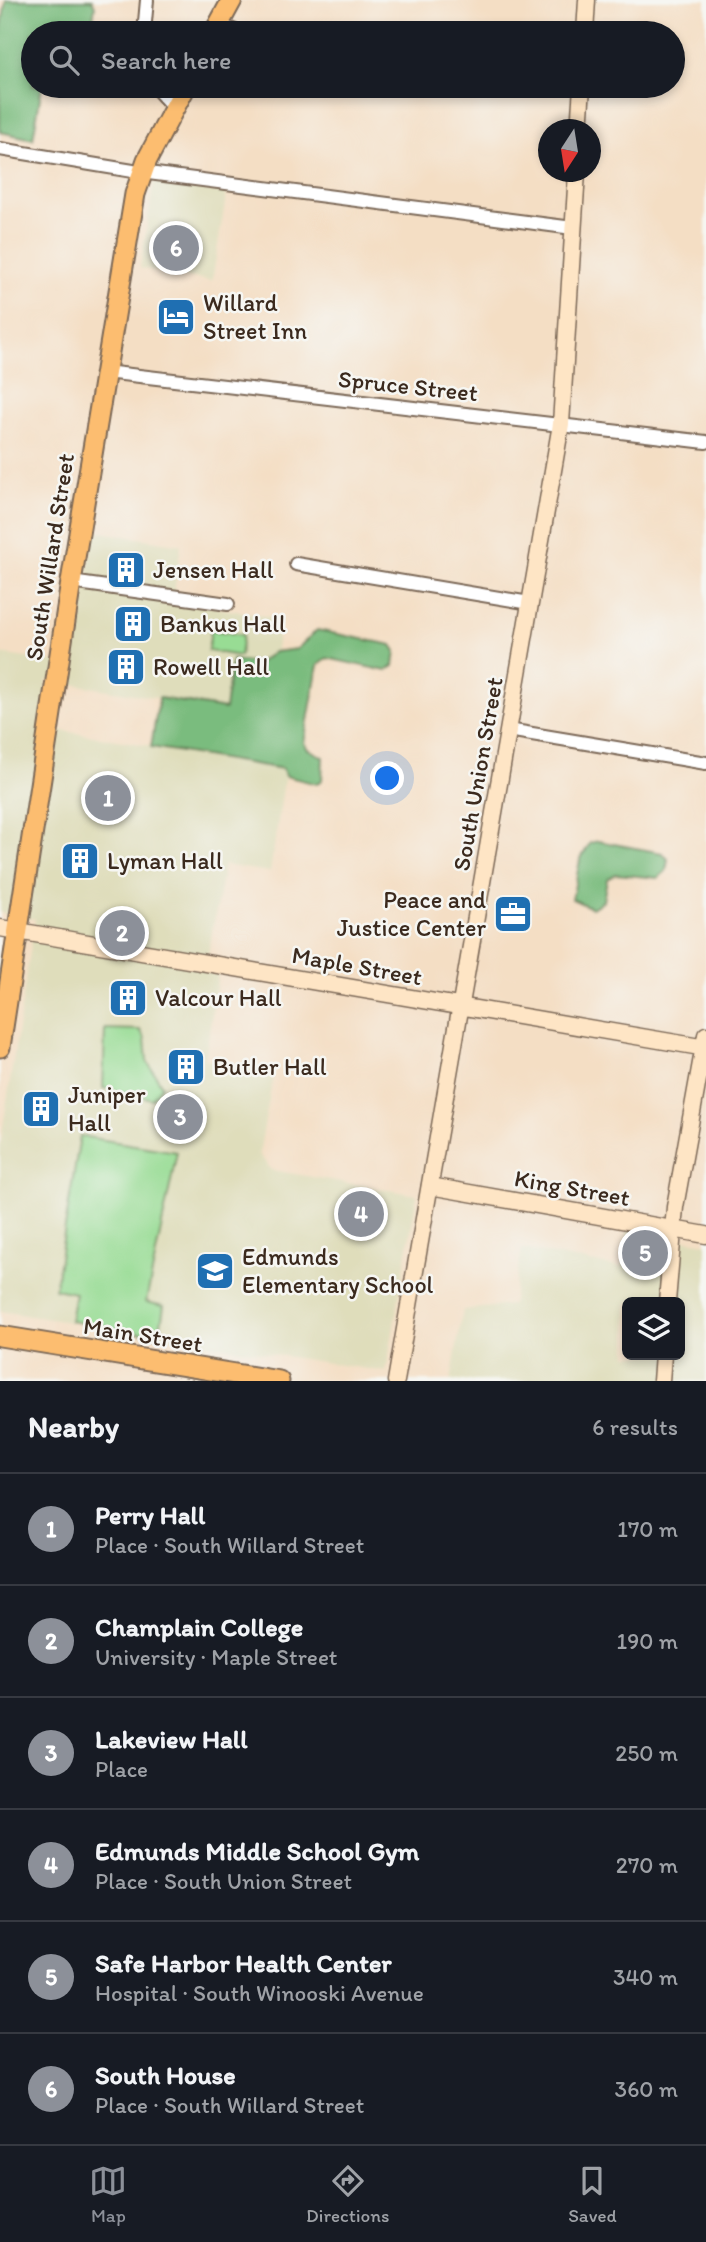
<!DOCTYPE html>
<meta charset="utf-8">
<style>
:root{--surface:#171b24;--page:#20242c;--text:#f1f3f6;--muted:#9ea1a6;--line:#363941;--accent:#8c9099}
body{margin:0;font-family:Itim,sans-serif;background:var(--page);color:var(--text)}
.controls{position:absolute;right:21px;bottom:21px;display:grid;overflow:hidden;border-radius:10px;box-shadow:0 4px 10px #0003}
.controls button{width:63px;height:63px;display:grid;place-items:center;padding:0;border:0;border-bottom:2px solid var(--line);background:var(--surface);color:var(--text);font:35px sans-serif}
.compass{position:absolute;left:538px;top:119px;width:63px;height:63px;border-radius:50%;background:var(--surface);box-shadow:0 4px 10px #0003;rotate:192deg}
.you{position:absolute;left:388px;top:779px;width:24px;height:24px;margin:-18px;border:5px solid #fff;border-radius:50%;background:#1a73e8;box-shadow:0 0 0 10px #1a73e833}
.badge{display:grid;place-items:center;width:46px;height:46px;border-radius:50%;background:var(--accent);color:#fff;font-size:23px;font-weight:700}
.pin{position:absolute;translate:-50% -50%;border:4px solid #fff;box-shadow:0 2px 7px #0006}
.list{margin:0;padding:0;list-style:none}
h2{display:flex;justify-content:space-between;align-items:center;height:91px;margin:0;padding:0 28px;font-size:30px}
h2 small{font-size:23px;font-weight:400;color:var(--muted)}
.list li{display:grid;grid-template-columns:46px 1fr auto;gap:21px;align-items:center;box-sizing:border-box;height:112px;padding:0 28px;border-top:2px solid var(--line)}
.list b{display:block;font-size:26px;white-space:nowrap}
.list p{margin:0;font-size:23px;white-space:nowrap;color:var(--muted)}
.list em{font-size:23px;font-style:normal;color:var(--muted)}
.icon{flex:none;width:38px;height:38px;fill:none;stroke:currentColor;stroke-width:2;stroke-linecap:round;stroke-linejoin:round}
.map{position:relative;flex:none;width:706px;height:1381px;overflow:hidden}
.search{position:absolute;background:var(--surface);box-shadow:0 4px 10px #0003;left:21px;right:21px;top:21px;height:77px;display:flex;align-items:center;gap:18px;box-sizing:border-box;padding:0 24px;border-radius:38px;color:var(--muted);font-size:26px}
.sheet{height:763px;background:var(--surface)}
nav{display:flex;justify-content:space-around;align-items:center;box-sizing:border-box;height:98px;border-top:2px solid var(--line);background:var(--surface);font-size:19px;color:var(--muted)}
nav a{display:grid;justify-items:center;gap:4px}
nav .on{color:var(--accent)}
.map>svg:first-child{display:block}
.built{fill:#dfddbb;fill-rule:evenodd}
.green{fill:#98dc94;stroke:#6a8359;stroke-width:2}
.forest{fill:#7abc7e;stroke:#5a734e;stroke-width:2}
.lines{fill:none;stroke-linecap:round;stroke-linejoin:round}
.street-casing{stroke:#7c6958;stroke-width:16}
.secondary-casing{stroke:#7c6958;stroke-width:19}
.primary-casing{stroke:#7c6958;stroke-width:23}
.street{stroke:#fff;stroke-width:12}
.secondary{stroke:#fee5c5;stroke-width:16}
.primary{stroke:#fcbd6f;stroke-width:19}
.labels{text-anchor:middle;stroke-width:5;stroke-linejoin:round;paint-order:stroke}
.poi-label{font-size:24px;fill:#3b2a1e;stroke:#f6f6f2;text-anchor:start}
.street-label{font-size:24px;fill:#3b2a1e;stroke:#f6f6f2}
</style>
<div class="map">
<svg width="706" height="1381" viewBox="0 0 706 1381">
<rect width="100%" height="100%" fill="#f6f6f2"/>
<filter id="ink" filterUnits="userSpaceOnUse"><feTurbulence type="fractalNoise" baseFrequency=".0143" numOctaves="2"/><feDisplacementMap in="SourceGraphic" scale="14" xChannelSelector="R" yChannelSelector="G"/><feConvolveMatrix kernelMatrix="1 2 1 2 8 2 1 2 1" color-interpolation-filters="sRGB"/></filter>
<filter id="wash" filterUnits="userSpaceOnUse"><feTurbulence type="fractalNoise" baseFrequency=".00686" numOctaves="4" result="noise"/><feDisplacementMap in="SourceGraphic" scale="28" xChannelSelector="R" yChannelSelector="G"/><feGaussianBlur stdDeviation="1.57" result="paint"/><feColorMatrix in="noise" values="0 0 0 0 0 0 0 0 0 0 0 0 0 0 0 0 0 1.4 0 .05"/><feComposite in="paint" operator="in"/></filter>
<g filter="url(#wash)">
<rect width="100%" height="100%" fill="#f4dec4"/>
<!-- built -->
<g class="built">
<polygon points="154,181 227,191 212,281 140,268"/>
<polygon points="94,531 181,545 173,600 281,619 273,667 225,709 47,680 40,727 286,769 270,872 224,865 205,972 218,975 205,1059 274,1072 259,1154 271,1170 417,1195 386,1372 0,1311 0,1147 35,919 0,913 0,654 73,665"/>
<path d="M628,1230L706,1243V1381H451L463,1310L512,1305L522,1249L622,1268ZM627,1302H680V1355H627Z"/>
</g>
<!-- green -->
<g class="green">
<polygon points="211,630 243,635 240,656 208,651"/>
<polygon points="105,1029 140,1030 145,1038 147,1061 162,1086 152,1099 103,1088"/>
<polygon points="80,1136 177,1152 146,1302 164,1306 159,1336 70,1321 75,1293 55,1289"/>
</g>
<!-- forest -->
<g class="forest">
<polygon points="6,0 92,0 95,6 91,33 52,24 51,33 33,33 33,86 42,86 33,139 0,132 0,38"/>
<polygon points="317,630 392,645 396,651 394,666 386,671 327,658 318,665 304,743 308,749 323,757 322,780 317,784 285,776 283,769 151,747 159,698 225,709 232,660 258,663 274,652 297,649"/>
<polygon points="598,841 662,853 668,859 666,871 658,878 616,874 607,879 603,901 592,908 572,899 580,860 590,843"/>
</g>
</g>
<g filter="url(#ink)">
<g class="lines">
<!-- street casing -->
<g class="street-casing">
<g id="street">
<polyline points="218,25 242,33"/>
<polyline points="144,33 147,0"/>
<polyline points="154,86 174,108"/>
<polyline points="0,149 133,171 573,228"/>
<polyline points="105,372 706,442"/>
<polyline points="296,564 530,603"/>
<polyline points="71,582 228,604"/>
<polyline points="508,730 706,763"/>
</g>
</g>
<!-- secondary casing -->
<g class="secondary-casing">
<g id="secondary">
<polyline points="585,33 587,0"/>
<polyline points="579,130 582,86"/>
<polyline points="0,928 706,1048"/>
<polyline points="430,1186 706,1235"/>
<polyline points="667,1302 675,1207 706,1035"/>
<polyline points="396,1381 561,424 577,172"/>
<polyline points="661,1381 663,1355"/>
</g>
</g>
<!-- primary casing -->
<g class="primary-casing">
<g id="primary">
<polyline points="214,33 232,0"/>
<polyline points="0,1047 71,582 135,194 147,160 186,86"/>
<polyline points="0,1336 279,1381"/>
</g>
</g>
<!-- street -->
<use href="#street" class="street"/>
<!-- secondary -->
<use href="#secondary" class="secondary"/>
<!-- primary -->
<use href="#primary" class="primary"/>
</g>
</g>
<!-- icons -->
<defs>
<g id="hotel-square" transform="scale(2.0125)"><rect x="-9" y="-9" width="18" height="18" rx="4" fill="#1f6fb2" stroke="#f6f6f2"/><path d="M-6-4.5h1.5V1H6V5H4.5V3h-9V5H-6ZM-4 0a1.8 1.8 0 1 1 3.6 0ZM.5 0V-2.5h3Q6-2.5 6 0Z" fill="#fff"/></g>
<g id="building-square" transform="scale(2.0125)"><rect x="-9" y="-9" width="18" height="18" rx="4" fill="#1f6fb2" stroke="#f6f6f2"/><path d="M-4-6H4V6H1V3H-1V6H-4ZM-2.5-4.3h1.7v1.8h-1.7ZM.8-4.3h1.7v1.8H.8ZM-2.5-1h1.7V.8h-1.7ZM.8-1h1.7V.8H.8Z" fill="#fff"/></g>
<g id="office-square" transform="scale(2.0125)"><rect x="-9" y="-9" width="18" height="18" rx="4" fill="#1f6fb2" stroke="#f6f6f2"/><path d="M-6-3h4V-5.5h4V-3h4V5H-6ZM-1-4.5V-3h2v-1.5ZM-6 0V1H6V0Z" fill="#fff"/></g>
<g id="school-square" transform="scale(2.0125)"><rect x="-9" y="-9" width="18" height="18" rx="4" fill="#1f6fb2" stroke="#f6f6f2"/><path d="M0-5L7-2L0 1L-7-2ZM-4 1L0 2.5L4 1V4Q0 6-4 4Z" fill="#fff"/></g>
</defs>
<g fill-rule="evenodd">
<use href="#hotel-square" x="176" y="317"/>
<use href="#building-square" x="126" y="570"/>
<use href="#building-square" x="133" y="624"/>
<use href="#building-square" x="126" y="667"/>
<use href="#building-square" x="80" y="861"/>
<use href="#office-square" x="513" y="914"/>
<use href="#building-square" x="128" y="998"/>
<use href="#building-square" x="186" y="1067"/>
<use href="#building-square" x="41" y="1109"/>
<use href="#school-square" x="215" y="1271"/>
</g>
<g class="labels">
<!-- poi labels -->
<g class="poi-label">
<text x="203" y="311">Willard<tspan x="203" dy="28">Street Inn</tspan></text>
<text x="153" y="578">Jensen Hall</text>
<text x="160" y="632">Bankus Hall</text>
<text x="153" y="675">Rowell Hall</text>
<text x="107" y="869">Lyman Hall</text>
<text x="486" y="908" text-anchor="end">Peace and<tspan x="486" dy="28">Justice Center</tspan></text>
<text x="155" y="1006">Valcour Hall</text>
<text x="213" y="1075">Butler Hall</text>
<text x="68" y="1103">Juniper<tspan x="68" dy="28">Hall</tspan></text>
<text x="242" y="1265">Edmunds<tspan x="242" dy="28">Elementary School</tspan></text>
</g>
<!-- street labels -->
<g class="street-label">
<text transform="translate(408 386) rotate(6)" y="8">Spruce Street</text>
<text transform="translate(50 557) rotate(-81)" y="8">South Willard Street</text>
<text transform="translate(478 774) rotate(-80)" y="8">South Union Street</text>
<text transform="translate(357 966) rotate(10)" y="8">Maple Street</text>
<text transform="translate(572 1188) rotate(10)" y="8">King Street</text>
<text transform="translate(143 1335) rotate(9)" y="8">Main Street</text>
</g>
</g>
</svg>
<div class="controls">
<button><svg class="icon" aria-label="layers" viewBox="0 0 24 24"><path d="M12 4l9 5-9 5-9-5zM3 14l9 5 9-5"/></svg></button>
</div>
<svg class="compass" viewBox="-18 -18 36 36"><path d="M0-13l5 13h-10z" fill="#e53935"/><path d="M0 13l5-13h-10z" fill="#9ea1a6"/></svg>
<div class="you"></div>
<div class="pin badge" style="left:108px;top:798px">1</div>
<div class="pin badge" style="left:122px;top:933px">2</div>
<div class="pin badge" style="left:180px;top:1117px">3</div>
<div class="pin badge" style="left:361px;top:1214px">4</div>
<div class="pin badge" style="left:645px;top:1253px">5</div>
<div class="pin badge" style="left:176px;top:248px">6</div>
<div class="search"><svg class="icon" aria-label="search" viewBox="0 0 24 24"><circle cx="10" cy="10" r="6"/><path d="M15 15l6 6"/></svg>Search here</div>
</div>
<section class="sheet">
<h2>Nearby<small>6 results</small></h2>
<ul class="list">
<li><span class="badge">1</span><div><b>Perry Hall</b><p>Place · South Willard Street</p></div><em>170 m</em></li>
<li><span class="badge">2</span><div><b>Champlain College</b><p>University · Maple Street</p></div><em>190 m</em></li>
<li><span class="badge">3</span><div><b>Lakeview Hall</b><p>Place</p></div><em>250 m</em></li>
<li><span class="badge">4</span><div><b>Edmunds Middle School Gym</b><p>Place · South Union Street</p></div><em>270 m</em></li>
<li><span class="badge">5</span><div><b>Safe Harbor Health Center</b><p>Hospital · South Winooski Avenue</p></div><em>340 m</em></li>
<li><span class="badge">6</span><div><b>South House</b><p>Place · South Willard Street</p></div><em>360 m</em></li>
</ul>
</section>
<nav>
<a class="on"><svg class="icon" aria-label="map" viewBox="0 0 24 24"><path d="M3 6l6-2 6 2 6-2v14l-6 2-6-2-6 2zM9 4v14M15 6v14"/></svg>Map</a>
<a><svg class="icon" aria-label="directions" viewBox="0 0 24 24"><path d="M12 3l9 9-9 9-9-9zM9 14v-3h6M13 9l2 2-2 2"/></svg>Directions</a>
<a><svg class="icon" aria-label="saved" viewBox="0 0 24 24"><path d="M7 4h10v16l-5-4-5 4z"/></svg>Saved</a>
</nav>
